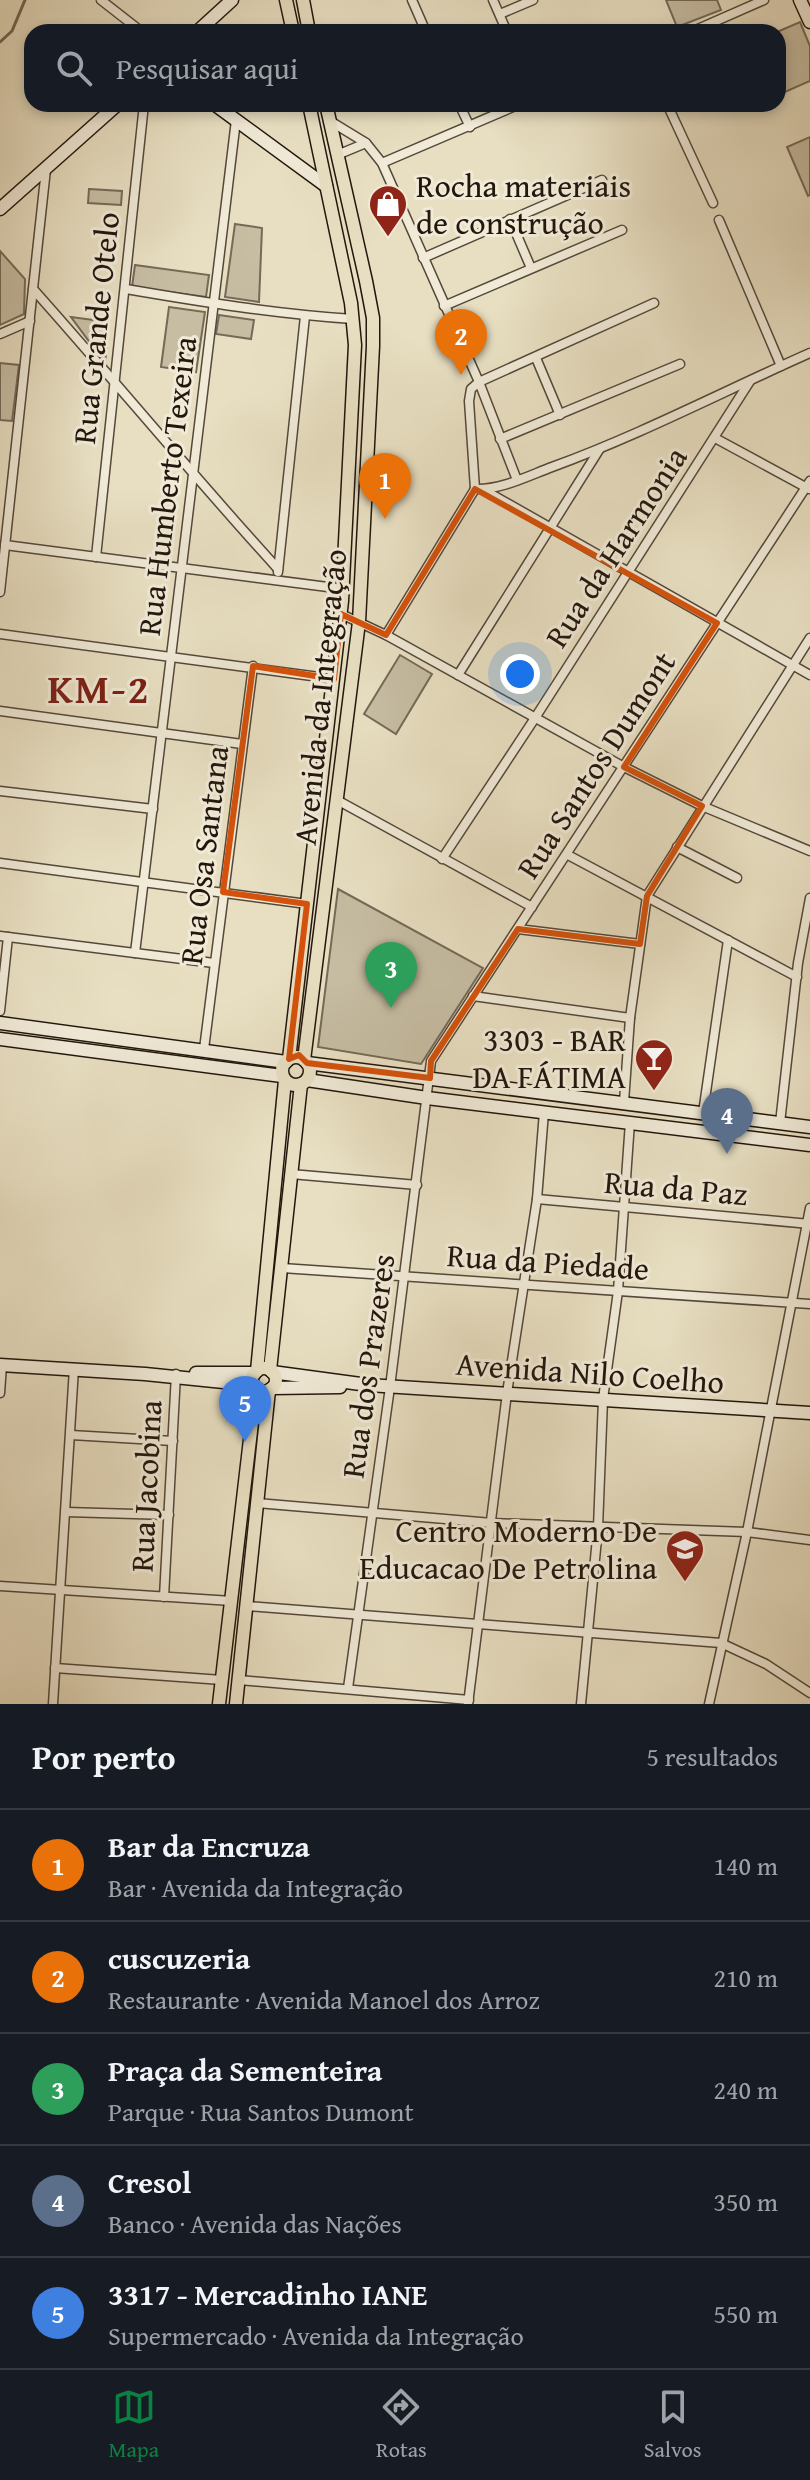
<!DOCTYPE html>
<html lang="pt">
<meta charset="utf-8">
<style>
:root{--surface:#171b24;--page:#242831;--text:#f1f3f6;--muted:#9ea1a6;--line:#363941;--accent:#0b8043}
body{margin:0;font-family:"Gentium Book Plus",serif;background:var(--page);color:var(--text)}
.you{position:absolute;left:520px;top:674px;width:28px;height:28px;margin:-20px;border:6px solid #fff;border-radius:50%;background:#1a73e8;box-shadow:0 0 0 12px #1a73e833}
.badge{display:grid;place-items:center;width:52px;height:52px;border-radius:50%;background:var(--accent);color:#fff;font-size:26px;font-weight:700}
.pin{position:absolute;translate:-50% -66px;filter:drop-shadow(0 2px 4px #0008)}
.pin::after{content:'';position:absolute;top:42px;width:28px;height:24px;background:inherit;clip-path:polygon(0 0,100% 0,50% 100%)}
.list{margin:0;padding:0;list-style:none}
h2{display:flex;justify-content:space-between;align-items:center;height:104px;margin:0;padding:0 32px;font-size:34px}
h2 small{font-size:26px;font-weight:400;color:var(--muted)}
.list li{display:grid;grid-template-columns:52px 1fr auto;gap:24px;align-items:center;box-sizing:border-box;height:112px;padding:0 32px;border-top:2px solid var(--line)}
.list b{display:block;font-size:30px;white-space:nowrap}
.list p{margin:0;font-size:26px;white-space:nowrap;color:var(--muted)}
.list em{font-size:26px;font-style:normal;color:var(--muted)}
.icon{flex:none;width:44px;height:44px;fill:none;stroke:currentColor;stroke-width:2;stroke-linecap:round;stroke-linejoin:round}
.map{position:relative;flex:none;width:810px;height:1704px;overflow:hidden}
.search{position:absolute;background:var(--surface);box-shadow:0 4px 12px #0003;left:24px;right:24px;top:24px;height:88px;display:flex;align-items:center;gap:20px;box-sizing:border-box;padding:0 28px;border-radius:24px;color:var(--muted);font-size:30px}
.sheet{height:664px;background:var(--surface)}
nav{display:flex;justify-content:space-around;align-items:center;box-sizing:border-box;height:112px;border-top:2px solid var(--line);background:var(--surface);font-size:22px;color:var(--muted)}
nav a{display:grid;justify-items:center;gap:4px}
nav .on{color:var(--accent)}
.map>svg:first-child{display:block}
.green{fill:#c6bda3;stroke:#746a58;stroke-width:2}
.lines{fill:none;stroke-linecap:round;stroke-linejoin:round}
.stream{stroke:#716654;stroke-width:3}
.street-casing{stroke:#54483a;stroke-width:11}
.secondary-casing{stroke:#22160d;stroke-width:15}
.primary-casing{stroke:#22160d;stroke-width:15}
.street{stroke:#f0ead7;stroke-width:8}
.secondary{stroke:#f0ead7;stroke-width:12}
.primary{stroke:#e8dfc2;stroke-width:12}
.marked{fill:none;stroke:#d4520c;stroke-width:6;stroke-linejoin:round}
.labels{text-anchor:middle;stroke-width:6;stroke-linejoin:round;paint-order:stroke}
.poi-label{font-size:32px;fill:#22160d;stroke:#f0ead7;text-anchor:end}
.street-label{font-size:32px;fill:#22160d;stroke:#f0ead7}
.district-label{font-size:40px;font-weight:bold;letter-spacing:2px;fill:#7a1f14;stroke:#f0ead7}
</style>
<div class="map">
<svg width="810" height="1704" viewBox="0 0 810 1704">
<rect width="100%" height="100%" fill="#e8dfc2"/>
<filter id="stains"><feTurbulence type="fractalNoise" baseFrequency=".0025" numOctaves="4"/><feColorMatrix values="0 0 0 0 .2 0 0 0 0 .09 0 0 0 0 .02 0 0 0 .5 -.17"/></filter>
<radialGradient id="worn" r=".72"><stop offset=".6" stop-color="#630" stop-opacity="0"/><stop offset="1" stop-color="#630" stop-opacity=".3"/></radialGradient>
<!-- green -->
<g class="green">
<polygon points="666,0 717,0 721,10 677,27"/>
<polygon points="800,22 810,46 810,81 778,95 777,32"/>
<polygon points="810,137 810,195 808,196 787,147"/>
<polygon points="89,189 122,191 121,205 88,203"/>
<polygon points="235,224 262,228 259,302 225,297"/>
<polygon points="0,251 25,279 24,314 0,325"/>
<polygon points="135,265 209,275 206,297 132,287"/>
<polygon points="169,307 205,312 196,372 161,367"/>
<polygon points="219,315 254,320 251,339 216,334"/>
<polygon points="71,317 109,322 105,363"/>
<polygon points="0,363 19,365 12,421 0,420"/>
<polygon points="400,655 432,674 396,734 364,714"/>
<polygon points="338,889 483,968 421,1064 318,1047"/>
</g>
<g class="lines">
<!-- stream -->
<polyline class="stream" points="0,42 12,31 25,0"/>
<!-- street casing -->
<g class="street-casing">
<g id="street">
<polyline points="101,0 142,32"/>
<polyline points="412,0 426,32"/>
<polyline points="493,0 507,32"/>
<polyline points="500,14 533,0"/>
<polyline points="691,32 764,0"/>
<polyline points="459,104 470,127"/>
<polyline points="667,104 713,203"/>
<polyline points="330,121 366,143 382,163 479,382 517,480"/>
<polyline points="337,155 366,143"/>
<polyline points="382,163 520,104"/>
<polyline points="510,219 531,268"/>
<polyline points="719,220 781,366"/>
<polyline points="423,258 602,180"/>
<path d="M33,289C116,382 195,478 278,569"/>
<path d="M126,289C202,302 277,314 353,319"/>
<polyline points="444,306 622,230"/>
<polyline points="0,334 30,321"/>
<polyline points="536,358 560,415"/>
<polyline points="715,438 809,489"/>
<polyline points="500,439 680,364"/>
<path d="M475,489C501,490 528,476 552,467C640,435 724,391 810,353"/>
<polyline points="475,489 469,401 471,389 479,382 654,303"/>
<polyline points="484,490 810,675"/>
<polyline points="5,545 343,589"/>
<polyline points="96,557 144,104"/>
<polyline points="278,572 305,316"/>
<polyline points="0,592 46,169"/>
<polyline points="341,614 386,635 624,767 702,806 810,851"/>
<polyline points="0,634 334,679"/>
<polyline points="386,635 475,489"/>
<polyline points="458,675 599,450"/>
<polyline points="0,711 242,744"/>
<polyline points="0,791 153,809"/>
<polyline points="337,800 532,907"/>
<polyline points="677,847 737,878"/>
<polyline points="568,855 797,977"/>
<polyline points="442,859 535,718 750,381"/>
<polyline points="0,863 307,904"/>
<polyline points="518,929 640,944"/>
<polyline points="0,936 214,963"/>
<polyline points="135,953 236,120"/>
<polyline points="473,996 630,1018"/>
<polyline points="0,1011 8,937"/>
<polyline points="204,1049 253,666"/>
<polyline points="624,1102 630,1018 647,896 810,638"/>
<polyline points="703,1113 728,940"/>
<polyline points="780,1123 798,963 810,898"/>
<polyline points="291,1174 417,1185"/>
<polyline points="537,1199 810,1224"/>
<polyline points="282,1268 810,1304"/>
<polyline points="0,1393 2,1365"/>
<polyline points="71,1435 173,1441"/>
<polyline points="257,1503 492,1523 747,1532 810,1540"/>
<polyline points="66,1512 169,1515"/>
<polyline points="0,1586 232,1601"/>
<polyline points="164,1597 176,1374"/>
<polyline points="247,1606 721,1643 766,1664 810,1693"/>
<polyline points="55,1668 222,1680"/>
<polyline points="239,1680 469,1700"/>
<polyline points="348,1688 390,1387 431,1061 810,481"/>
<polyline points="53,1704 74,1368"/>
<polyline points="468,1704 507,1393 537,1199 544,1112"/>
<polyline points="581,1704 598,1528 603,1399 618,1291 630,1122"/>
<polyline points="709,1704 747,1532 810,1208"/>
</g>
</g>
<!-- secondary casing -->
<g class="secondary-casing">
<g id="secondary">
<polyline points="800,0 810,22"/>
<polyline points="197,32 232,0"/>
<polyline points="214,104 326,186"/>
<polyline points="0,209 118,104"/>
<polyline points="0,1023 286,1062"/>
<polyline points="0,1039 282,1076"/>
<polyline points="307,1063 810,1127"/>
<polyline points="307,1080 427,1098 810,1145"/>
<polyline points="0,1365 145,1374 253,1385"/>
<polyline points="272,1372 368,1385 810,1413"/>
<polyline points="196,1373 255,1373"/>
<polyline points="272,1388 340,1387"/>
</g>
</g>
<!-- primary casing -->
<g class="primary-casing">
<g id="primary">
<polyline points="286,0 293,32"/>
<polyline points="303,0 309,32"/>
<circle cx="296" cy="1071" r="14"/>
<polyline points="289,1059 342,601 355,345 351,303 309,104"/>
<polyline points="304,1060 359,622 373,346 373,318 366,281 326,104"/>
<circle cx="264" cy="1380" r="12"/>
<polyline points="270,1370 301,1084"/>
<polyline points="257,1371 285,1080"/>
<polyline points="219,1704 256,1388"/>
<polyline points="236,1704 269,1390"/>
</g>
</g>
<!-- street -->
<use href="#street" class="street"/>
<!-- secondary -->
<use href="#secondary" class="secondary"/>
<!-- primary -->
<use href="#primary" class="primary"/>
</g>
<!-- marked area -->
<path class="marked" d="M475,489L717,623L624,767L702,806L647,896L640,944L518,929L431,1061L430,1078L307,1063L299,1055L289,1059L307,904L223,892L253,666L334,679L341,614L386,635Z"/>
<!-- icons -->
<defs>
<g id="shop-pin" transform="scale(2)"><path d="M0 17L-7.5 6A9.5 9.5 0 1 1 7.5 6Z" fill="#8f2418" stroke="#f0ead7"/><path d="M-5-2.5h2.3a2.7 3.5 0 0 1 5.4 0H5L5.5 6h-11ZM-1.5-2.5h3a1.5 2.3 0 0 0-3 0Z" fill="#fff"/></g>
<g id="bar-pin" transform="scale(2)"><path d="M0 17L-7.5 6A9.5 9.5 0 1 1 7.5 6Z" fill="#8f2418" stroke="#f0ead7"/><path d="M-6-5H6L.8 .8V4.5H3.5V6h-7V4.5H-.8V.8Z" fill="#fff"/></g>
<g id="school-pin" transform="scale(2)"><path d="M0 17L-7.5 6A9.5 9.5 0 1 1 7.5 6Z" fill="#8f2418" stroke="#f0ead7"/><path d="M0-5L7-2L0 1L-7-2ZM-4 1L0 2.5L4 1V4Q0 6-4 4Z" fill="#fff"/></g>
</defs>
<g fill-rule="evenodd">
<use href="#shop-pin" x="388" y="204"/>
<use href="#bar-pin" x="654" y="1058"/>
<use href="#school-pin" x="685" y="1549"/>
</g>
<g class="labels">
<!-- poi labels -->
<g class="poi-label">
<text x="416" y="197" text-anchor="start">Rocha materiais<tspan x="416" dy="37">de construção</tspan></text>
<text x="626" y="1051">3303 - BAR<tspan x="626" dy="37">DA FÁTIMA</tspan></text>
<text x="657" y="1542">Centro Moderno De<tspan x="657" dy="37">Educacao De Petrolina</tspan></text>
</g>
<!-- street labels -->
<g class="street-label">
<text transform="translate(96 328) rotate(-84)" y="11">Rua Grande Otelo</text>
<text transform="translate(167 486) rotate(-83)" y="11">Rua Humberto Texeira</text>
<text transform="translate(616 547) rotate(-57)" y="11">Rua da Harmonia</text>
<text transform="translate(320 697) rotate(-84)" y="11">Avenida da Integração</text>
<text transform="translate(596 765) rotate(-57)" y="11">Rua Santos Dumont</text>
<text transform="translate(204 855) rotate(-83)" y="11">Rua Osa Santana</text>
<text transform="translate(676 1188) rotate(5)" y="11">Rua da Paz</text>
<text transform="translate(548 1262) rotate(4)" y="11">Rua da Piedade</text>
<text transform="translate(368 1366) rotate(-82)" y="11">Rua dos Prazeres</text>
<text transform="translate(590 1373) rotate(4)" y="11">Avenida Nilo Coelho</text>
<text transform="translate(146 1486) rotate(-87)" y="11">Rua Jacobina</text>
</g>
<!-- district labels -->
<g class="district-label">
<text x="99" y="703">KM-2</text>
</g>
</g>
<rect width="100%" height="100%" filter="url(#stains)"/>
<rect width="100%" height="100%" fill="url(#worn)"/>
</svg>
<div class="you"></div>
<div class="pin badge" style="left:385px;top:519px;background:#e8710a">1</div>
<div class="pin badge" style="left:461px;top:375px;background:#e8710a">2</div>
<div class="pin badge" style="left:391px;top:1008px;background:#2e9e5b">3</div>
<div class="pin badge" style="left:727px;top:1154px;background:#5c6f8a">4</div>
<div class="pin badge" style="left:245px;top:1442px;background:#3f7fe0">5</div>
<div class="search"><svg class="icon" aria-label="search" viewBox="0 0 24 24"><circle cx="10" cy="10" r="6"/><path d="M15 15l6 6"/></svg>Pesquisar aqui</div>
</div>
<section class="sheet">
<h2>Por perto<small>5 resultados</small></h2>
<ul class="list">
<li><span class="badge" style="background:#e8710a">1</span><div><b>Bar da Encruza</b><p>Bar · Avenida da Integração</p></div><em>140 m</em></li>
<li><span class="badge" style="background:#e8710a">2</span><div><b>cuscuzeria</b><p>Restaurante · Avenida Manoel dos Arroz</p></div><em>210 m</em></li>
<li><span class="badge" style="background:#2e9e5b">3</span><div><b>Praça da Sementeira</b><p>Parque · Rua Santos Dumont</p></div><em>240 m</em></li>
<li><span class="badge" style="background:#5c6f8a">4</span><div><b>Cresol</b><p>Banco · Avenida das Nações</p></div><em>350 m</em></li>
<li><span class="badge" style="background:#3f7fe0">5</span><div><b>3317 - Mercadinho IANE</b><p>Supermercado · Avenida da Integração</p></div><em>550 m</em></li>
</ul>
</section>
<nav>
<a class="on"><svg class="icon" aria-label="map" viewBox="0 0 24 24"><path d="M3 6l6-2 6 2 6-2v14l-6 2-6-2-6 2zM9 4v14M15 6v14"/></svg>Mapa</a>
<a><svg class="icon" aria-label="directions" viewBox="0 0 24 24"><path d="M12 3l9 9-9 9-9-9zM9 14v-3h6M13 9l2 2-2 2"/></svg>Rotas</a>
<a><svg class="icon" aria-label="saved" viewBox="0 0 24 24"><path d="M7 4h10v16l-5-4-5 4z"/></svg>Salvos</a>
</nav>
